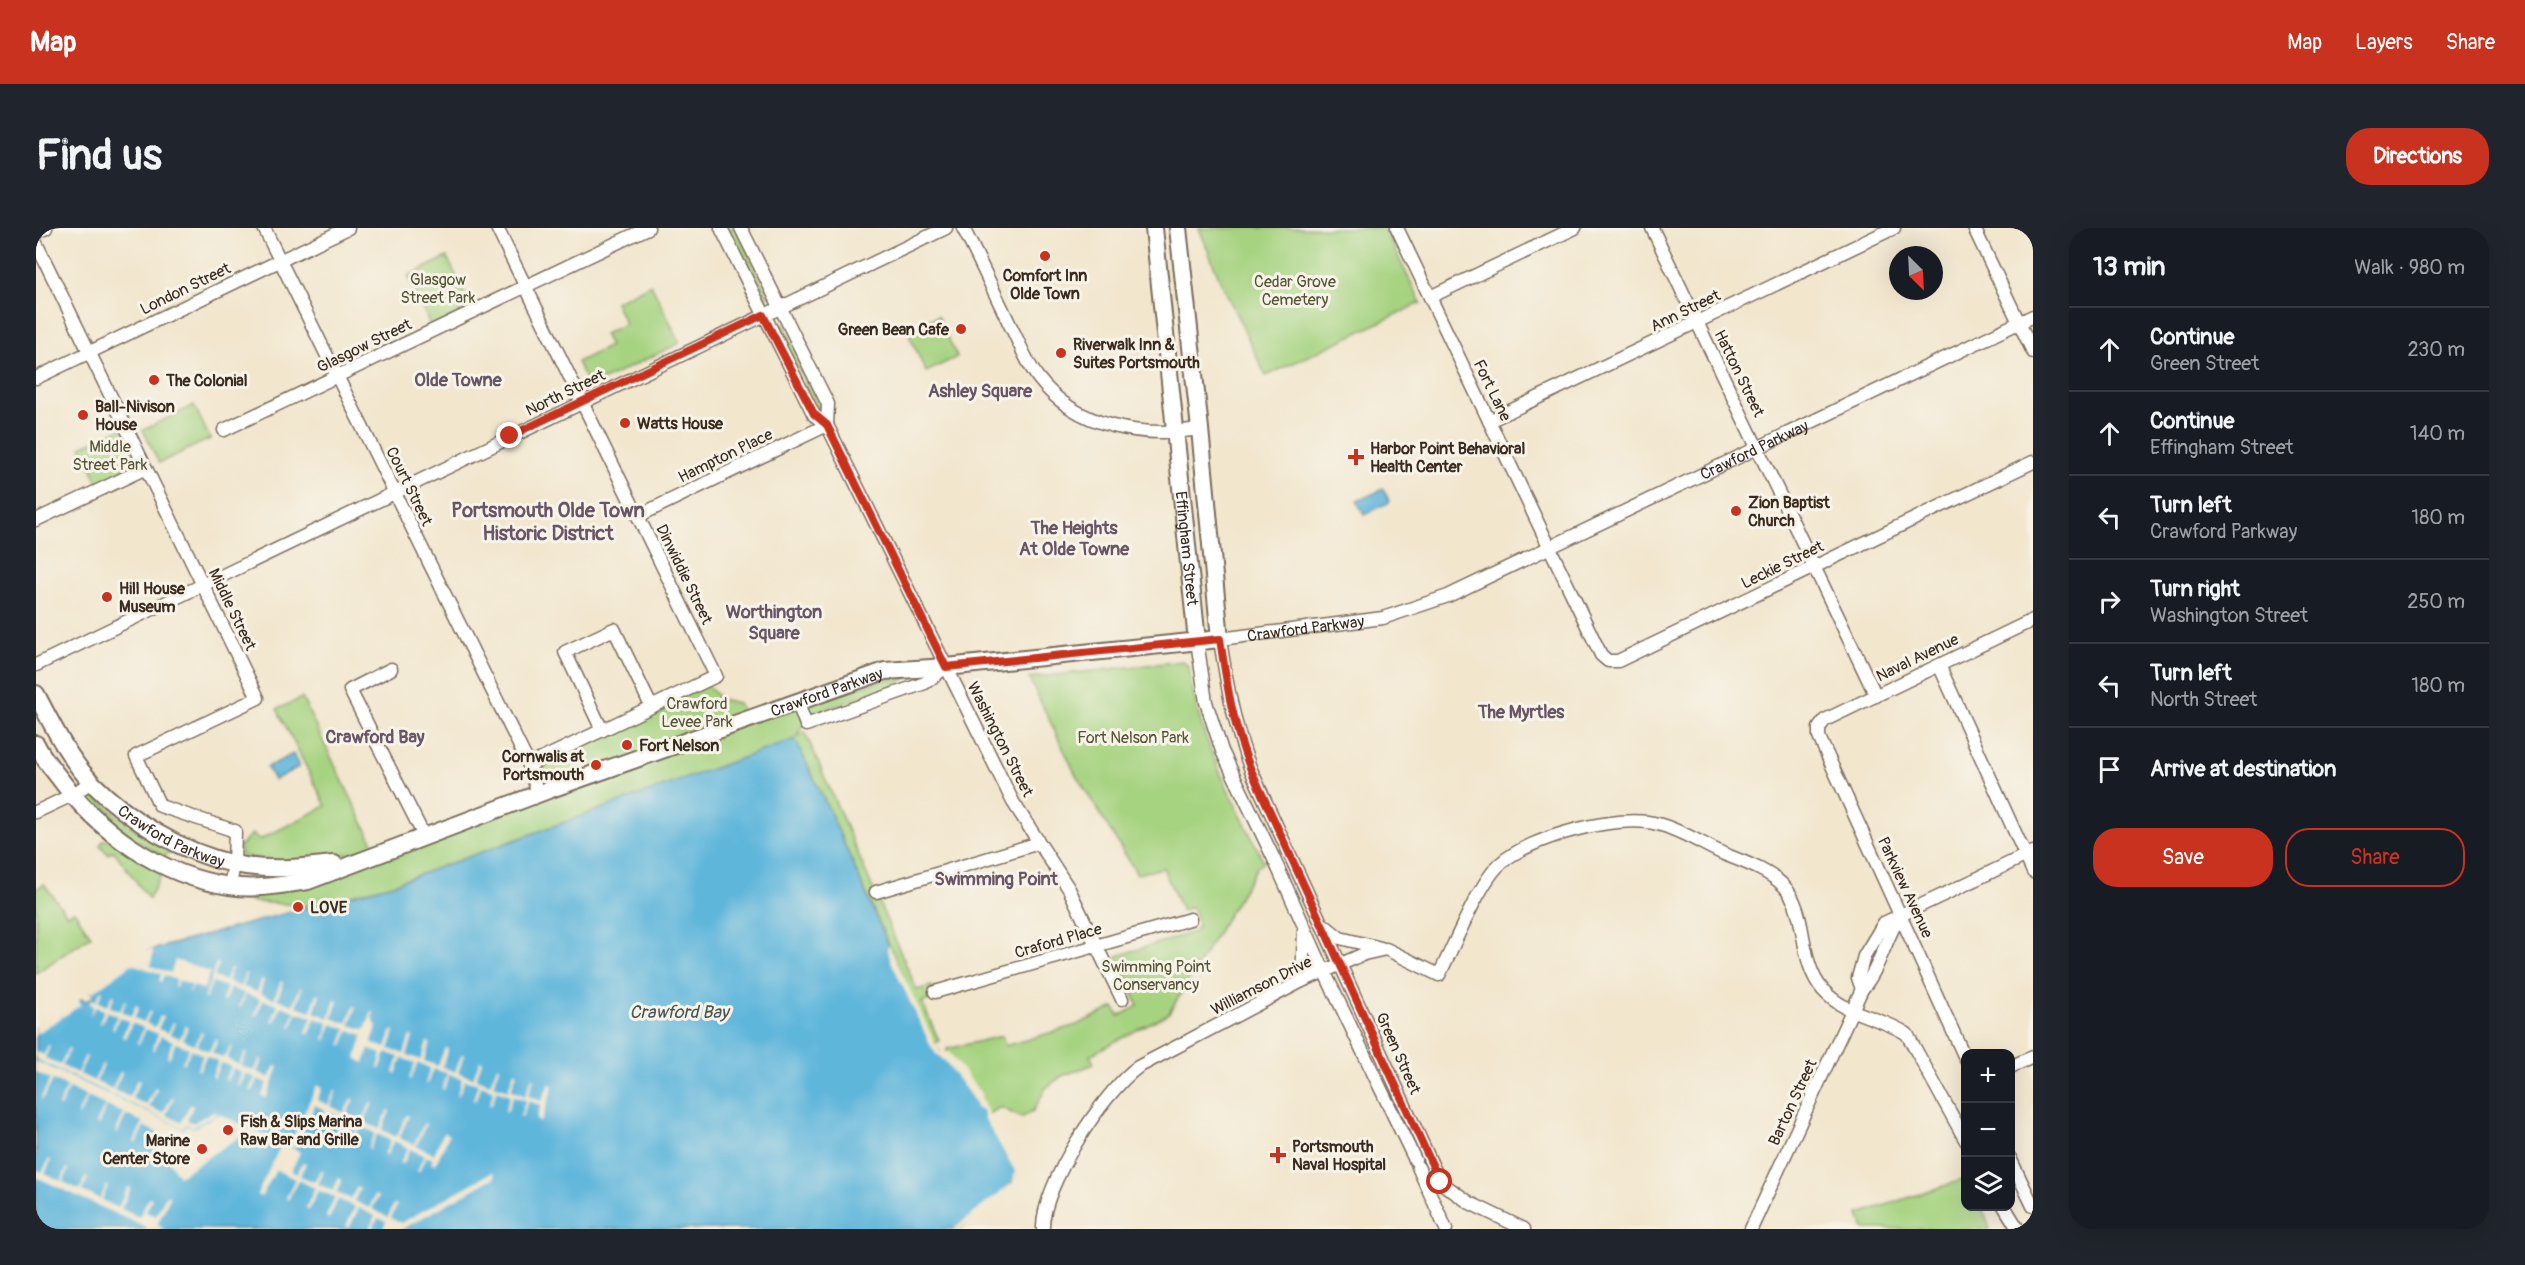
<!DOCTYPE html>
<meta charset="utf-8">
<style>
:root{--surface:#171b24;--page:#20242c;--text:#f1f3f6;--muted:#9ea1a6;--line:#363941;--accent:#c8321e}
body{margin:0;font-family:Pangolin,sans-serif;background:var(--page);color:var(--text)}
.controls{position:absolute;right:18px;bottom:18px;display:grid;overflow:hidden;border-radius:12px;box-shadow:0 6px 24px #0002}
.controls button{width:54px;height:54px;display:grid;place-items:center;padding:0;border:0;border-bottom:2px solid var(--line);background:var(--surface);color:var(--text);font:30px sans-serif}
.compass{position:absolute;left:1853px;top:18px;width:54px;height:54px;border-radius:50%;background:var(--surface);box-shadow:0 6px 24px #0002;rotate:156deg}
.stop{position:absolute;width:18px;height:18px;margin:-14px;border:4px solid #c8321e;border-radius:50%;background:#fff}
.stop.end{background:#c8321e;border-color:#fff;box-shadow:0 2px 6px #0008}
.list{margin:0;padding:0;list-style:none}
h2{display:flex;justify-content:space-between;align-items:center;height:78px;margin:0;padding:0 24px;font-size:26px}
h2 small{font-size:20px;font-weight:400;color:var(--muted)}
.list li{display:grid;grid-template-columns:39px 1fr auto;gap:18px;align-items:center;box-sizing:border-box;height:84px;padding:0 24px;border-top:2px solid var(--line)}
.list b{display:block;font-size:22px;white-space:nowrap}
.list p{margin:0;font-size:20px;white-space:nowrap;color:var(--muted)}
.list em{font-size:20px;font-style:normal;color:var(--muted)}
.actions{display:flex;gap:12px;padding:18px 24px}
.actions a{flex:1;padding:14px 0;border:2px solid var(--accent);border-radius:24px;text-align:center;font-size:21px;color:var(--accent)}
.actions .main{background:var(--accent);color:#fff}
.icon{flex:none;width:33px;height:33px;fill:none;stroke:currentColor;stroke-width:2;stroke-linecap:round;stroke-linejoin:round}
.map{position:relative;flex:none;width:1997px;height:1001px;overflow:hidden;border-radius:24px}
header{display:flex;align-items:center;gap:36px;box-sizing:border-box;height:84px;padding:0 30px;background:var(--accent);color:#fff}
header strong{font-size:28px}
nav{display:flex;gap:33px;margin-inline-start:auto;font-size:21px}
.intro{display:flex;align-items:center;justify-content:space-between;box-sizing:border-box;height:144px;padding:0 36px}
h1{margin:0;font-size:42px}
.button{padding:15px 27px;border-radius:24px;background:var(--accent);color:#fff;font-size:21px;font-weight:700}
main{display:flex;gap:36px;padding:0 36px}
aside{flex:1;background:var(--surface);border-radius:24px;box-shadow:0 6px 24px #0002}
.map>svg:first-child{display:block}
.green{fill:#a6d380;stroke:#707e4f;stroke-width:1.5}
.water{fill:#5eb6db;stroke:#4c707c;stroke-width:1.5}
.pier{fill:#f2e6cd}
.lines{fill:none;stroke-linecap:round;stroke-linejoin:round}
.minor-casing{stroke:#7b6c5b;stroke-width:15}
.major-casing{stroke:#7b6c5b;stroke-width:20}
.minor{stroke:#fff;stroke-width:12}
.major{stroke:#fff;stroke-width:16}
.route{stroke:#c8321e;stroke-width:8}
.poi-dot{fill:#c8321e;stroke:#f7f3e8;stroke-width:2}
.labels{text-anchor:middle;stroke-width:6;stroke-linejoin:round;paint-order:stroke}
.poi-label{font-size:16px;font-weight:bold;fill:#3b2a1e;stroke:#f7f3e8;text-anchor:start}
.park-label{font-size:16px;fill:#565436;stroke:#f7f3e8}
.street-label{font-size:16px;fill:#3b2a1e;stroke:#f7f3e8}
.neighbourhood-label{font-size:18px;font-weight:bold;fill:#685566;stroke:#f7f3e8}
.water-label{font-size:18px;font-style:italic;fill:#465457;stroke:#f7f3e8}
.quarter-label{font-size:20px;font-weight:bold;fill:#685566;stroke:#f7f3e8}
</style>
<header>
<strong>Map</strong>
<nav><a>Map</a><a>Layers</a><a>Share</a></nav>
</header>
<div class="intro"><h1>Find us</h1><a class="button">Directions</a></div>
<main>
<div class="map">
<svg width="1997" height="1001" viewBox="0 0 1997 1001">
<rect width="100%" height="100%" fill="#f7f3e8"/>
<filter id="ink" filterUnits="userSpaceOnUse"><feTurbulence type="fractalNoise" baseFrequency=".0167" numOctaves="2"/><feDisplacementMap in="SourceGraphic" scale="12" xChannelSelector="R" yChannelSelector="G"/><feConvolveMatrix kernelMatrix="1 2 1 2 8 2 1 2 1" color-interpolation-filters="sRGB"/></filter>
<filter id="wash" filterUnits="userSpaceOnUse"><feTurbulence type="fractalNoise" baseFrequency=".008" numOctaves="4" result="noise"/><feDisplacementMap in="SourceGraphic" scale="24" xChannelSelector="R" yChannelSelector="G"/><feGaussianBlur stdDeviation="1.35" result="paint"/><feColorMatrix in="noise" values="0 0 0 0 0 0 0 0 0 0 0 0 0 0 0 0 0 1.4 0 .05"/><feComposite in="paint" operator="in"/></filter>
<g filter="url(#wash)">
<rect width="100%" height="100%" fill="#f2e6cd"/>
<!-- green -->
<g class="green">
<polygon points="689,0 700,0 732,67 730,71 725,70"/>
<polygon points="1163,0 1348,0 1385,75 1230,148 1184,52"/>
<polygon points="411,29 435,79 395,99 372,48"/>
<polygon points="615,56 644,115 553,159 541,134 574,118 568,106 589,96 579,74"/>
<polygon points="902,88 921,129 890,144 871,102"/>
<polygon points="743,97 748,97 788,177 786,183 783,184 741,98"/>
<polygon points="158,177 174,211 123,235 107,202"/>
<polygon points="86,200 103,236 63,256 45,219"/>
<path d="M1147,433L1153,439C1161,510 1197,571 1228,634L1221,639L1133,785L1054,827L1058,836L1026,848L1010,860L997,883L985,890L965,879L950,887L911,826V821L966,808L969,818L1041,797L1078,779L1083,788L1102,778L1081,728L1161,703L1160,699L1163,698L1156,679L1146,683L1127,640L1101,646L1040,547L993,450Z"/>
<path d="M873,449L852,460L773,487L760,509L769,504L881,762L896,758L901,770L886,774L903,813L897,816L794,584L759,511L357,656L275,678L220,674L199,670L202,665L256,660L515,554L511,553C505,545 507,539 509,530L671,457L684,471L702,475L708,486L854,451Z"/>
<path d="M266,470L339,619C288,633 257,637 205,628L203,619L216,606L223,612L290,578L241,481Z"/>
<polygon points="55,564 93,598 132,619 134,623 131,627 125,627 91,607 50,578 49,570"/>
<polygon points="73,611 126,645 113,671 78,623 72,626 64,617 68,612"/>
<polygon points="8,656 31,687 38,683 55,708 0,745 0,661"/>
<polygon points="1929,951 1930,978 1946,979 1954,1001 1828,1001 1823,986"/>
</g>
<!-- water -->
<g class="water">
<polygon points="1347,261 1354,274 1328,287 1321,273"/>
<polygon points="759,511 794,584 892,807 948,883 984,948 924,1001 0,1001 0,799 45,771 51,773 58,768 55,763 111,723 357,656"/>
<polygon points="257,526 263,539 238,552 231,539"/>
</g>
<!-- pier -->
<g class="pier">
<polygon points="853,717 899,815 905,824 913,824 946,867 944,869 951,882 987,947 985,955 924,1001 918,1001 977,954 979,943 949,891 947,882 940,880 939,874 909,833 900,826 895,818 856,735 851,722"/>
<polygon points="117,721 115,738 135,745 139,732 174,744 168,761 157,758 154,764 153,764 155,757 142,752 140,759 138,758 140,752 128,747 125,754 123,753 125,746 96,736 56,765 53,761 106,724"/>
<polygon points="180,735 183,736 178,749 189,753 194,740 196,740 191,754 204,759 209,745 211,746 207,759 221,764 226,751 228,752 224,765 238,771 245,753 248,754 241,771 257,777 264,759 266,760 260,778 275,783 281,766 284,766 278,784 293,790 299,772 302,773 296,790 311,796 318,778 320,779 314,797 329,802 336,784 338,785 336,790 341,799 336,813 337,816 350,820 356,802 359,803 353,821 368,826 374,808 377,809 371,827 385,832 391,814 394,815 388,833 402,838 409,820 412,821 406,839 419,844 426,826 428,827 422,845 437,850 444,832 446,833 440,851 454,856 461,838 463,839 457,857 472,862 478,844 481,844 475,862 489,868 496,850 498,850 492,868 506,873 513,856 517,858 505,894 500,892 505,877 492,873 486,889 484,888 490,872 477,868 471,884 469,883 474,867 461,862 455,878 453,877 458,862 445,857 439,873 437,872 442,856 429,852 423,867 421,867 426,851 413,846 408,862 406,861 411,845 397,841 391,857 389,856 394,840 382,835 375,851 373,851 379,835 366,830 360,846 358,845 363,829 352,825 349,827 344,841 342,840 346,826 333,821 328,835 320,830 327,807 313,802 307,817 305,817 310,801 296,796 290,812 288,811 293,795 279,790 273,806 270,805 276,789 261,784 256,799 254,799 259,783 245,778 239,793 236,793 242,777 227,772 221,787 219,787 224,771 210,766 205,779 203,779 208,765 194,760 188,774 186,773 191,759 176,754 170,771 168,771"/>
<polygon points="65,762 67,763 62,774 71,778 76,767 78,768 74,779 84,783 89,772 90,773 86,784 95,788 100,777 103,779 98,790 108,794 113,783 115,784 110,795 119,799 124,788 127,789 122,801 132,805 137,794 139,795 134,806 144,810 150,798 152,799 147,811 159,817 165,804 167,805 161,818 173,823 179,811 182,812 176,825 188,830 194,818 196,818 191,831 203,837 209,824 211,825 205,838 218,843 224,831 226,832 221,844 233,850 239,838 243,839 230,870 226,868 231,855 222,851 216,863 213,862 219,850 210,845 203,858 201,857 206,844 197,840 191,852 189,851 195,839 185,834 178,850 176,849 182,833 170,828 163,843 161,842 167,827 155,821 148,836 146,835 153,820 140,815 133,830 131,829 137,813 125,808 118,823 116,822 122,806 110,801 103,816 101,815 108,800 96,795 89,810 86,809 93,793 83,789 78,802 76,801 81,788 71,783 65,796 63,795 68,782 60,779 53,788 58,778 54,776 56,771 60,773"/>
<polygon points="42,769 45,777 0,806 0,796"/>
<polygon points="12,817 14,818 9,830 24,837 32,820 34,821 26,838 41,845 49,828 51,829 43,846 58,853 66,836 68,837 60,854 76,861 84,844 86,845 78,862 93,869 101,852 104,853 96,870 110,877 119,860 121,862 113,879 127,885 136,869 138,869 130,887 145,894 154,877 157,878 151,892 157,895 178,883 180,886 157,899 150,896 147,900 0,831 0,824 8,827"/>
<polygon points="0,833 148,901 150,897 158,900 183,886 264,924 255,943 261,946 267,934 270,935 264,948 278,954 285,942 288,943 282,956 297,963 303,950 306,952 300,965 315,971 321,959 324,960 318,973 333,980 339,967 342,969 336,981 352,989 358,976 361,977 355,990 365,995 457,944 459,949 366,1001 347,1001 350,993 342,990 336,1001 333,1001 339,988 323,980 313,1000 310,998 319,979 302,971 293,991 290,989 299,969 282,962 273,981 270,980 279,960 262,952 252,972 250,970 259,951 240,942 225,969 221,967 243,921 209,905 143,948 132,932 133,931 117,923 124,906 108,898 100,915 98,914 107,894 90,887 81,906 79,905 88,885 71,878 62,897 60,896 69,877 52,869 43,888 41,887 50,868 33,860 24,879 22,878 31,859 17,852 7,871 5,870 14,851 0,844"/>
<polygon points="281,857 286,860 281,872 292,877 299,862 301,863 294,878 308,885 316,870 318,871 311,886 326,893 335,874 337,875 328,894 343,901 352,882 354,883 346,902 360,909 371,887 373,888 363,910 378,917 388,895 390,896 380,918 398,926 408,904 413,907 399,937 395,935 397,931 390,928 383,944 381,943 388,927 374,921 367,936 364,935 372,920 358,913 350,928 348,927 355,912 341,906 334,921 332,920 339,905 325,898 317,913 315,912 322,897 308,891 301,906 299,905 306,890 292,883 284,898 282,897 289,882 279,877 259,920 253,918"/>
<polygon points="13,931 15,932 9,946 25,953 31,940 33,941 27,954 44,962 50,949 52,950 46,963 64,971 70,958 72,958 66,972 82,980 92,959 95,960 85,981 103,989 113,969 116,971 110,984 120,988 130,967 134,969 121,997 128,1001 113,1001 0,949 0,942 6,944"/>
</g>
</g>
<g filter="url(#ink)">
<g class="lines">
<!-- minor casing -->
<g class="minor-casing">
<g id="minor">
<polyline points="228,0 493,537 502,566"/>
<polyline points="461,0 680,448 493,537"/>
<polyline points="685,0 778,187 791,197 977,574 1033,661 1086,771"/>
<polyline points="705,0 792,176 791,197"/>
<path d="M927,0C944,33 959,66 975,99C984,116 991,136 1003,151C1041,200 1106,210 1164,201"/>
<polyline points="1361,0 1565,427 1572,433 1582,433 1997,234"/>
<polyline points="1616,0 1840,468"/>
<polyline points="1938,0 1997,124"/>
<polyline points="0,5 10,0"/>
<polyline points="0,15 222,470 100,528 124,578 199,603 198,636 194,658"/>
<polyline points="1394,69 1539,0"/>
<polyline points="0,150 312,0"/>
<polyline points="1453,193 1858,0"/>
<polyline points="188,202 612,0"/>
<polyline points="602,288 791,197"/>
<polyline points="0,292 110,240"/>
<polyline points="1161,413 1170,474 1186,523 1237,629 1288,743 1379,932"/>
<polyline points="0,437 910,0"/>
<polyline points="1903,437 1997,644"/>
<polyline points="355,441 314,462 388,608"/>
<polyline points="761,473 770,497 889,455 910,439"/>
<polyline points="566,502 529,424 578,401 615,478"/>
<polyline points="0,584 36,567 55,554"/>
<polyline points="840,664 1003,615"/>
<polyline points="1288,697 1304,710 1345,720"/>
<polyline points="1266,753 1268,703"/>
<polyline points="1826,761 1822,750 1828,728 1848,695 1997,624"/>
<polyline points="899,764 1154,691"/>
<polyline points="1930,832 1783,509 1783,500 1789,492 1997,392"/>
<polyline points="1974,839 1997,829"/>
<polyline points="1974,930 1997,978"/>
<polyline points="1382,939 1410,1001"/>
<polyline points="1968,978 1982,1001"/>
<path d="M1007,1001C1005,959 1068,863 1102,839L1266,753L1328,726L1350,721L1403,747C1417,720 1443,655 1464,636C1493,609 1583,585 1622,596C1645,602 1666,616 1688,626C1708,634 1732,642 1748,658C1773,685 1761,732 1787,762C1810,788 1844,788 1871,806L1930,913"/>
<path id="s1" d="M1488,1001L1434,975L1404,954L1215,542C1198,498 1191,458 1184,411L1347,390L1412,368L1997,88"/>
<path d="M1715,1001L1826,761C1844,741 1849,710 1865,686"/>
</g>
</g>
<!-- major casing -->
<g class="major-casing">
<g id="major">
<path id="s2" d="M1118,0L1161,413"/>
<path id="s3" d="M0,466C16,496 32,530 56,555C94,593 145,624 198,636C230,643 265,640 298,636"/>
<path id="s4" d="M0,516C5,527 13,537 21,547C62,603 123,648 194,658C220,662 246,657 272,653L515,561L849,443L910,439L1184,411L1164,201L1142,0"/>
</g>
</g>
<!-- minor -->
<use href="#minor" class="minor"/>
<!-- major -->
<use href="#major" class="major"/>
</g>
</g>
<g class="lines" filter="url(#ink)">
<!-- route -->
<path class="route" d="M474,208L727,87L778,186L791,197L910,439L1184,411C1191,458 1197,498 1215,542L1404,954"/>
</g>
<!-- markers -->
<g class="poi-dot">
<circle cx="1009" cy="28" r="6"/>
<circle cx="925" cy="101" r="6"/>
<circle cx="1025" cy="125" r="6"/>
<circle cx="118" cy="152" r="6"/>
<circle cx="47" cy="187" r="6"/>
<circle cx="589" cy="195" r="6"/>
<path d="M1317 220h6v6h6v6h-6v6h-6v-6h-6v-6h6z"/>
<circle cx="1700" cy="283" r="6"/>
<circle cx="71" cy="369" r="6"/>
<circle cx="591" cy="517" r="6"/>
<circle cx="560" cy="537" r="6"/>
<circle cx="262" cy="679" r="6"/>
<circle cx="192" cy="902" r="6"/>
<circle cx="166" cy="921" r="6"/>
<path d="M1239 918h6v6h6v6h-6v6h-6v-6h-6v-6h6z"/>
</g>
<g class="labels">
<!-- poi labels -->
<g class="poi-label">
<text x="1009" y="53" text-anchor="middle">Comfort Inn<tspan x="1009" dy="18">Olde Town</tspan></text>
<text x="913" y="107" text-anchor="end">Green Bean Cafe</text>
<text x="1037" y="122">Riverwalk Inn &amp;<tspan x="1037" dy="18">Suites Portsmouth</tspan></text>
<text x="130" y="158">The Colonial</text>
<text x="59" y="184">Ball-Nivison<tspan x="59" dy="18">House</tspan></text>
<text x="601" y="201">Watts House</text>
<text x="1334" y="226">Harbor Point Behavioral<tspan x="1334" dy="18">Health Center</tspan></text>
<text x="1712" y="280">Zion Baptist<tspan x="1712" dy="18">Church</tspan></text>
<text x="83" y="366">Hill House<tspan x="83" dy="18">Museum</tspan></text>
<text x="603" y="523">Fort Nelson</text>
<text x="548" y="534" text-anchor="end">Cornwalis at<tspan x="548" dy="18">Portsmouth</tspan></text>
<text x="274" y="685">LOVE</text>
<text x="204" y="899">Fish &amp; Slips Marina<tspan x="204" dy="18">Raw Bar and Grille</tspan></text>
<text x="154" y="918" text-anchor="end">Marine<tspan x="154" dy="18">Center Store</tspan></text>
<text x="1256" y="924">Portsmouth<tspan x="1256" dy="18">Naval Hospital</tspan></text>
</g>
<!-- park labels -->
<g class="park-label">
<text x="402" y="57">Glasgow<tspan x="402" dy="18">Street Park</tspan></text>
<text x="1259" y="59">Cedar Grove<tspan x="1259" dy="18">Cemetery</tspan></text>
<text x="74" y="224">Middle<tspan x="74" dy="18">Street Park</tspan></text>
<text x="661" y="481">Crawford<tspan x="661" dy="18">Levee Park</tspan></text>
<text x="1097" y="515">Fort Nelson Park</text>
<text x="1120" y="744">Swimming Point<tspan x="1120" dy="18">Conservancy</tspan></text>
</g>
<!-- street labels -->
<g class="street-label">
<text transform="translate(149 60) rotate(-26)" y="6">London Street</text>
<text transform="translate(1649 82) rotate(-26)" y="6">Ann Street</text>
<text transform="translate(328 117) rotate(-26)" y="6">Glasgow Street</text>
<text transform="translate(1704 145) rotate(64)" y="6">Hatton Street</text>
<text transform="translate(1457 162) rotate(64)" y="6">Fort Lane</text>
<text transform="translate(529 164) rotate(-26)" y="6">North Street</text>
<text dy="6" stroke="none"><textPath href="#s1" startOffset="1257">Crawford Parkway</textPath></text>
<text transform="translate(689 227) rotate(-26)" y="6">Hampton Place</text>
<text transform="translate(374 258) rotate(64)" y="6">Court Street</text>
<text dy="6" stroke="none"><textPath href="#s2" startOffset="322">Effingham Street</textPath></text>
<text transform="translate(1746 336) rotate(-26)" y="6">Leckie Street</text>
<text transform="translate(649 346) rotate(64)" y="6">Dinwiddie Street</text>
<text transform="translate(197 381) rotate(64)" y="6">Middle Street</text>
<text dy="6" stroke="none"><textPath href="#s1" startOffset="771">Crawford Parkway</textPath></text>
<text transform="translate(1881 429) rotate(-26)" y="6">Naval Avenue</text>
<text dy="6" stroke="none"><textPath href="#s4" startOffset="879">Crawford Parkway</textPath></text>
<text transform="translate(965 511) rotate(63)" y="6">Washington Street</text>
<text dy="6" stroke="none"><textPath href="#s3" startOffset="202">Crawford Parkway</textPath></text>
<text transform="translate(1870 659) rotate(65)" y="6">Parkview Avenue</text>
<text transform="translate(1022 712) rotate(-16)" y="6">Craford Place</text>
<text transform="translate(1225 757) rotate(-27)" y="6">Williamson Drive</text>
<text transform="translate(1363 825) rotate(66)" y="6">Green Street</text>
<text transform="translate(1756 874) rotate(-65)" y="6">Barton Street</text>
</g>
<!-- neighbourhood labels -->
<g class="neighbourhood-label">
<text x="422" y="158">Olde Towne</text>
<text x="944" y="169">Ashley Square</text>
<text x="1038" y="306">The Heights<tspan x="1038" dy="21">At Olde Towne</tspan></text>
<text x="738" y="390">Worthington<tspan x="738" dy="21">Square</tspan></text>
<text x="1485" y="490">The Myrtles</text>
<text x="339" y="515">Crawford Bay</text>
<text x="960" y="657">Swimming Point</text>
</g>
<!-- water labels -->
<g class="water-label">
<text x="643" y="790">Crawford Bay</text>
</g>
<!-- quarter labels -->
<g class="quarter-label">
<text x="512" y="289">Portsmouth Olde Town<tspan x="512" dy="23">Historic District</tspan></text>
</g>
</g>
</svg>
<div class="controls">
<button>+</button>
<button>−</button>
<button><svg class="icon" aria-label="layers" viewBox="0 0 24 24"><path d="M12 4l9 5-9 5-9-5zM3 14l9 5 9-5"/></svg></button>
</div>
<svg class="compass" viewBox="-18 -18 36 36"><path d="M0-13l5 13h-10z" fill="#e53935"/><path d="M0 13l5-13h-10z" fill="#9ea1a6"/></svg>
<div class="stop" style="left:1404px;top:954px"></div>
<div class="stop end" style="left:474px;top:208px"></div>
</div>
<aside>
<h2>13 min<small>Walk · 980 m</small></h2>
<ul class="list">
<li><svg class="icon" aria-label="ahead" viewBox="0 0 24 24"><path d="M12 20V5M6 11l6-6 6 6"/></svg><div><b>Continue</b><p>Green Street</p></div><em>230 m</em></li>
<li><svg class="icon" aria-label="ahead" viewBox="0 0 24 24"><path d="M12 20V5M6 11l6-6 6 6"/></svg><div><b>Continue</b><p>Effingham Street</p></div><em>140 m</em></li>
<li><svg class="icon" aria-label="left" viewBox="0 0 24 24"><path d="M17 20v-9H6M10 6l-5 5 5 5"/></svg><div><b>Turn left</b><p>Crawford Parkway</p></div><em>180 m</em></li>
<li><svg class="icon" aria-label="right" viewBox="0 0 24 24"><path d="M7 20v-9h11M14 6l5 5-5 5"/></svg><div><b>Turn right</b><p>Washington Street</p></div><em>250 m</em></li>
<li><svg class="icon" aria-label="left" viewBox="0 0 24 24"><path d="M17 20v-9H6M10 6l-5 5 5 5"/></svg><div><b>Turn left</b><p>North Street</p></div><em>180 m</em></li>
<li><svg class="icon" aria-label="arrive" viewBox="0 0 24 24"><path d="M6 21V4h12l-3 4 3 4H6"/></svg><div><b>Arrive at destination</b></div></li>
</ul>
<div class="actions"><a class="main">Save</a><a>Share</a></div>
</aside>
</main>
